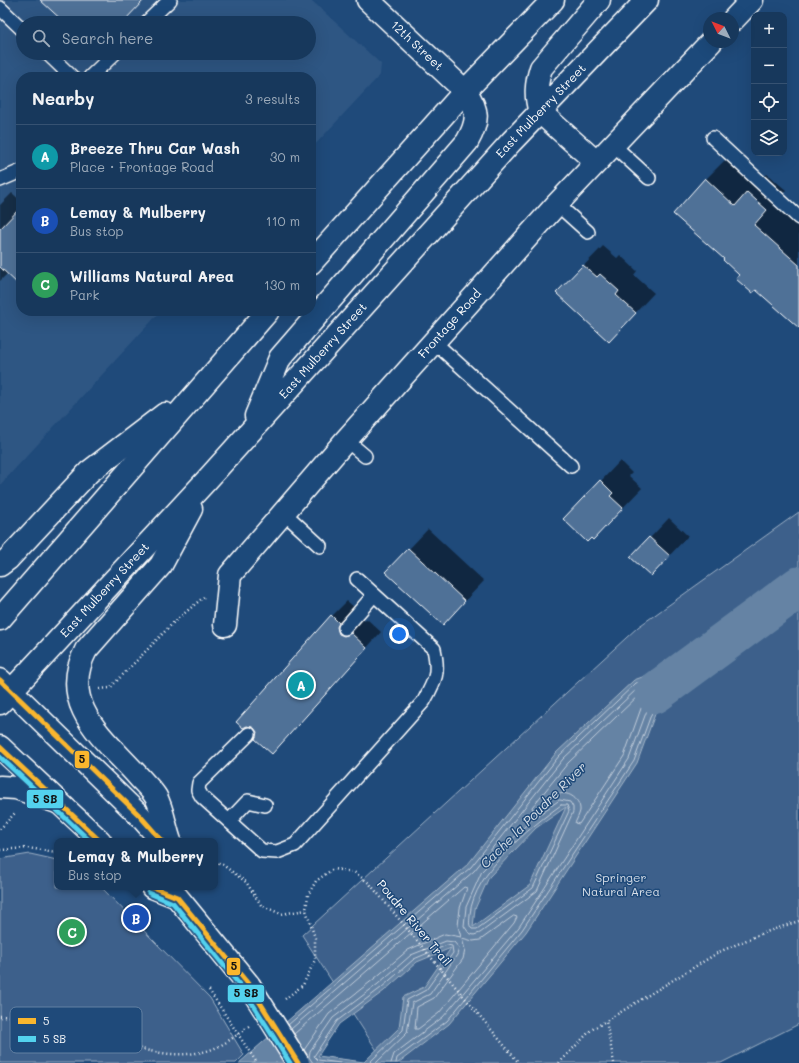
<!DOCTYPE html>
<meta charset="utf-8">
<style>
:root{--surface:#17385c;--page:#244365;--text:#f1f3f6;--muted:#9eacbb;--line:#365272;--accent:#ffd166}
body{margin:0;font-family:Mali,sans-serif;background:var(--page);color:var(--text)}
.controls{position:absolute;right:12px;top:12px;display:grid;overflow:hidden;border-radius:8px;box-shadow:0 4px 16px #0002}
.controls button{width:36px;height:36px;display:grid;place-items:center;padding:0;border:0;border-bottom:1px solid var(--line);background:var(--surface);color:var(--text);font:20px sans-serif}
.compass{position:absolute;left:703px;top:12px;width:36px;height:36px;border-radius:50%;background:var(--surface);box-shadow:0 4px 16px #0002;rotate:312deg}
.you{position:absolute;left:399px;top:634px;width:14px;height:14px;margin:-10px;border:3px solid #fff;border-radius:50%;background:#1a73e8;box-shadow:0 0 0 6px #1a73e833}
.badge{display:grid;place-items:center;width:26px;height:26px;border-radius:50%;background:var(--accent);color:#fff;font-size:13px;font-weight:700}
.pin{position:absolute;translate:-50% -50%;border:2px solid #fff;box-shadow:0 1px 4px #0006}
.popup{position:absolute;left:54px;top:838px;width:164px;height:52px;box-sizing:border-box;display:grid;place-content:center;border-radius:8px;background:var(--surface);filter:drop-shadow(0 1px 3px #0005);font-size:13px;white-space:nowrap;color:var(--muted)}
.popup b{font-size:15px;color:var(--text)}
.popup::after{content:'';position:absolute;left:50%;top:100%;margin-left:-8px;border:8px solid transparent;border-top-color:var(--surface)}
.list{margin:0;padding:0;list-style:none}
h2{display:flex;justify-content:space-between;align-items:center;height:52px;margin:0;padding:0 16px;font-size:17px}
h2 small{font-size:13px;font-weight:400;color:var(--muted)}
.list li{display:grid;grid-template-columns:26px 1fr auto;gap:12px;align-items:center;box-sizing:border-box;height:64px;padding:0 16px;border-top:1px solid var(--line)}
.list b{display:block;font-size:15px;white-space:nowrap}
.list p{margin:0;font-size:13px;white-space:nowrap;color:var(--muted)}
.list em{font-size:13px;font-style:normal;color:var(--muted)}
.icon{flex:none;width:22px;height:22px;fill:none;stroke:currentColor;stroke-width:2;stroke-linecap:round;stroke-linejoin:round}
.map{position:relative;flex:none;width:799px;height:1063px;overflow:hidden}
.search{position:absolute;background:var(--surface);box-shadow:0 4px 16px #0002;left:16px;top:16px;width:300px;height:44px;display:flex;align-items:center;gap:10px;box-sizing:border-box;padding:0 14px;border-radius:22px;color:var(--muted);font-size:15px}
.panel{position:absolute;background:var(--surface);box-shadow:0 4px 16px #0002;left:16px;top:72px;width:300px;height:244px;border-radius:16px}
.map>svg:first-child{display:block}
.built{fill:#2e5683;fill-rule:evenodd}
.green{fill:#3c618b;stroke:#9eb0c5}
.water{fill:#6583a4;stroke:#a3b5c8;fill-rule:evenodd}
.shadow{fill:#0007}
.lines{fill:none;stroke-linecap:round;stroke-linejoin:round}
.shore{stroke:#c1cddb;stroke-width:1}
.river{stroke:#6583a4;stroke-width:41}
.building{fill:#507197;stroke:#fff}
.lane-casing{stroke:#fff;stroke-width:16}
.street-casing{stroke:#fff;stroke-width:25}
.secondary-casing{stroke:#fff;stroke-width:25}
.highway-casing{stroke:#fff;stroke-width:25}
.path{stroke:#fff;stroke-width:2.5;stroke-dasharray:1 3;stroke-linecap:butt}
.lane{stroke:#1f4a7a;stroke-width:13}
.street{stroke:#1f4a7a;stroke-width:22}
.secondary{stroke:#1f4a7a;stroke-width:22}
.highway{stroke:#1f4a7a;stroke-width:22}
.secondary-bridge-casing{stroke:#fff;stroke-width:25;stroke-linecap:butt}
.path-bridge{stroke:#fff;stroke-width:2.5;stroke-dasharray:1 3;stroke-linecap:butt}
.secondary-bridge{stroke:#1f4a7a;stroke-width:22}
.bus-1-casing{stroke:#1f4a7a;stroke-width:8}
.bus-2-casing{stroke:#1f4a7a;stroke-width:8}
.bus-1{stroke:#fab62d;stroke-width:5}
.bus-2{stroke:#53d2ee;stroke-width:5}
.labels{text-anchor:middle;stroke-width:3;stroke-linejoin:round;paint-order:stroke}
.street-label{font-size:12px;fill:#fff;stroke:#1f4a7a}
.park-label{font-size:12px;fill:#d8dfe8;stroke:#1f4a7a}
.water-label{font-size:13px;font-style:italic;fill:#d8e0e8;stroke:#1f4a7a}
.key{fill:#1f4a7a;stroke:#6280a2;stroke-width:1}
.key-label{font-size:11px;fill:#fff}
.line-badge{stroke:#1f4a7a;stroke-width:1.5}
.pale-badge-label{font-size:11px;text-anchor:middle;font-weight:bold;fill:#111}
</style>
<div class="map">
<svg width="799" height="1063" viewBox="0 0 799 1063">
<rect width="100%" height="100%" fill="#1f4a7a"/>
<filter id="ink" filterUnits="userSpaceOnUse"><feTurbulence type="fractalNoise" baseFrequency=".025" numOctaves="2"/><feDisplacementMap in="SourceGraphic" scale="8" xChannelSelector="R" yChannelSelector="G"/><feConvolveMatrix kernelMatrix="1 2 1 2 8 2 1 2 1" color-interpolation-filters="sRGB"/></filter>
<g filter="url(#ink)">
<!-- built -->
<path class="built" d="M0,0H311L381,64L380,75L311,149V77H21V311H161L0,485ZM23,23H309V53H23Z"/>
<!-- green -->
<g class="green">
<polygon points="799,512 799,1024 721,1063 385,1063 302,935 638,627"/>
<polygon points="30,854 57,860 57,887 101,887 210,998 244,1055 236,1063 0,1063 0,859"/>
</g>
<!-- water -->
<path class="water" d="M706,654L658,706L637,763L526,932L449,1024L398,1063H239L468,864L556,753L634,680ZM566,807L530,885L473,927L475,909L489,877L536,828ZM451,948L424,987L403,997L399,1028L364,1062L318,1056L339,1024L384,991L417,962Z"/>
<!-- shadow -->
<g class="shadow">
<polygon points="725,160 755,186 767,174 786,190 773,205 799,228 799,327 741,275 706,179"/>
<polygon points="12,193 21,201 21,286 8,273 0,281 0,205"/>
<polygon points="603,246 617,258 620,255 637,271 634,275 654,293 609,341 557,293"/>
<polygon points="620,461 632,473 629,476 642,488 612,519 601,481"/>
<polygon points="669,518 688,536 651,575 632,557"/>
<polygon points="428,529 484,581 443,624 409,549"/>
<polygon points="347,601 354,607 352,611 359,621 367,619 381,632 287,737 332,616"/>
</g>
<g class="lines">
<!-- shore -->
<g class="shore">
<path d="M648,691L649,694L644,700L624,756L579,824L575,823C577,819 579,815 580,811C581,800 569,791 559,794C550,797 542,805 535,810H533L532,807L568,763L641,693Z"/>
<polygon points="560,800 570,802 573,807 573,812 537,891 480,933 474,935 469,933 464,926 466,907 482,871 530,821"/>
<path d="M561,805H567L569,811L533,888L477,929H472C468,925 470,920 470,914C474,873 529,828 561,805Z"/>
<polygon points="514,916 517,917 514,923 439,1013 418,1029 415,1029 417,1007 434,998 463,959 465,950 462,938 473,941 480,940"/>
<polyline points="288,1025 471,867 559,756 636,683 687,666 687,669 655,704 634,761 522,930 447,1021 397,1058 396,1063"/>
<polyline points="291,1029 474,871 563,759 638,688 669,678 670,680 650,702 629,759 519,927 443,1017 394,1054 391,1063"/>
<polyline points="294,1034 464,887 467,888 460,908 458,926 461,937 445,934 408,950 374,979 329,1014 304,1050"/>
<polyline points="313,1063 309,1057 310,1051 333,1018 378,984 411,955 446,941 454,942 459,948 457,955 430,994 412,1003 407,1033 376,1063"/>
<polyline points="340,1063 318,1060 314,1056 337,1021 381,988 414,959 447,945 452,946 453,953 426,990 407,1000 403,1030 369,1063"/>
</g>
<!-- river -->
<polyline class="river" points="655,693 799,587"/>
</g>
<!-- building -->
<g class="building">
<polygon points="40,0 144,0 122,23 65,23"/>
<polygon points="705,178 735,206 747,192 767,210 754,225 799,265 799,328 756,290 752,293 736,279 739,275 723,260 724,259 673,214"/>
<polygon points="21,207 21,287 0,267 0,229"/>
<polygon points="583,265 597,277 600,274 619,291 616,295 636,313 609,342 556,293"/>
<polygon points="600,480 613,493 610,496 623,508 593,540 591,538 587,542 563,519"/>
<polygon points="649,537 670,556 651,576 630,557"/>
<polygon points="408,548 465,601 443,625 385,572"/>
<polygon points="331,615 339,623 337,627 339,634 344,636 351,633 367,648 272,754 255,739 257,732 254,728 247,726 243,728 236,722"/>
</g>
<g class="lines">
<!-- lane casing -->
<g class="lane-casing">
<g id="lane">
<polyline points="0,8 23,30"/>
<polyline points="146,23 170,0"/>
<polyline points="47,53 72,77"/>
<polyline points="90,77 115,53"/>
<polyline points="713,138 799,218"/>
<polyline points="612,144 649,178"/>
<polyline points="0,180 21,171"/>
<polyline points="557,204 588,232"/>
<polyline points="434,342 571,466"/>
<polyline points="346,440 365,456"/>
<polyline points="283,512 320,546"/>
<polyline points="345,628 374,595"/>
<path d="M249,734L199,783L198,790L202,797L262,851L277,852L295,845L424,701C436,679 439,673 434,649L357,579"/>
<polyline points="229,821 248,801 265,805"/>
</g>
</g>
<!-- street casing -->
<g class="street-casing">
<g id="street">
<path id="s1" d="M368,0L465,91"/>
<polyline points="733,20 752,0"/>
<polyline points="540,112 596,162"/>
<path id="s2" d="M225,625L230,575L346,440L557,204L711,42"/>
</g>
</g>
<!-- secondary casing -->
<g class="secondary-casing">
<g id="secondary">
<polyline points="0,680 140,816 162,841"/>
<polyline points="0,747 100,841"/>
<polyline points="152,887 177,897 249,985"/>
</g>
</g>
<!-- highway casing -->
<g class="highway-casing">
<g id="highway">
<path d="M540,112C535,96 536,84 541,68L599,0"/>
<polyline points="311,263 465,91 553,0"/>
<path d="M256,416L280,358L467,142C479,121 479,110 465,91"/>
<polyline points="0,565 8,559 89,472 165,414"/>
<polyline points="0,619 268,311"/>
<path id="s3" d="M0,703L205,482L511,142L647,0"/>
<polyline points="0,787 16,788 57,802"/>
<path d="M170,841C165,827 163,810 156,797C152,790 144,783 138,776C105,739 57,705 86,650L161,565L191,509"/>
</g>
</g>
<!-- path -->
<g class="path">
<polyline points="100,689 110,688 174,622 205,596"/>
<polyline points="0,829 16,812"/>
<polyline points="0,850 27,848 57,852"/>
<polyline points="215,861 223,865 246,882 261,905 281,914 306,910"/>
<polyline points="285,999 303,985 315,960 315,938 306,910 308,895 316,881 333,869 354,872 369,883 519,1063"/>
<path d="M0,1016C28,1017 57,1023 84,1031C120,1042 157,1059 196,1053C217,1051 233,1038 249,1026"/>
<polyline points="559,1063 591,1030 606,1021"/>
<polyline points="614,1063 606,1021 719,952 763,933 799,921"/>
</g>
<!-- lane -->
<use href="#lane" class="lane"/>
<!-- street -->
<use href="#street" class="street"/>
<!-- secondary -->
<use href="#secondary" class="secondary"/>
<!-- highway -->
<use href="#highway" class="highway"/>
<!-- secondary-bridge casing -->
<g class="secondary-bridge-casing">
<polyline id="secondary-bridge" points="249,985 298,1063"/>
</g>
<!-- path-bridge -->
<polyline class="path-bridge" points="209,990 257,1063"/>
<!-- secondary-bridge -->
<use href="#secondary-bridge" class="secondary-bridge"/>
<!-- bus-1 casing -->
<g class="bus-1-casing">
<g id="bus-1">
<polyline points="0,680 140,816 162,841"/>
<polyline points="0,747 100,841"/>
<polyline points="152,887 177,897 249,985 298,1063"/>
</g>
</g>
<!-- bus-2 casing -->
<g class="bus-2-casing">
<g id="bus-2">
<polyline points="0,757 90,841"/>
<polyline points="149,893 173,903 243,989 290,1063"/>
</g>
</g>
<!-- bus-1 -->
<use href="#bus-1" class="bus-1"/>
<!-- bus-2 -->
<use href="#bus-2" class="bus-2"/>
</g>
</g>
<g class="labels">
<!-- street labels -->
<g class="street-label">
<text dy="4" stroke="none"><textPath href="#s1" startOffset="67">12th Street</textPath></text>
<text dy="4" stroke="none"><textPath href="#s3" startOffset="802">East Mulberry Street</textPath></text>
<text dy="4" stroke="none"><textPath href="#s2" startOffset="384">Frontage Road</textPath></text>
<text dy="4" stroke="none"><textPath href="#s3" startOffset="478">East Mulberry Street</textPath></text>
<text dy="4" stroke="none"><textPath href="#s3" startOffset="154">East Mulberry Street</textPath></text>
<text transform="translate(414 923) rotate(50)" y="4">Poudre River Trail</text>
</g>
<!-- park labels -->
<g class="park-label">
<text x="621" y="882">Springer<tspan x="621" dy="14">Natural Area</tspan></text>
</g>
<!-- water labels -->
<g class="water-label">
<text transform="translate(533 815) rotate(-45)" y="5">Cache la Poudre River</text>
</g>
</g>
<!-- legend -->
<rect x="10" y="1007" width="132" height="46" rx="6" class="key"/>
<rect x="18" y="1018" width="18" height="6" fill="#fab62d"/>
<rect x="18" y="1036" width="18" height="6" fill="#53d2ee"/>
<g class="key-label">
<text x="43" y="1025">5</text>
<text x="43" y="1043">5 SB</text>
</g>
<g class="line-badge">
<rect x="74" y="750" width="16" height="19" rx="4" fill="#fab62d"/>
<rect x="26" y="789" width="38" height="20" rx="4" fill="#53d2ee"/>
<rect x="226" y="957" width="15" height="19" rx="4" fill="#fab62d"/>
<rect x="227" y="984" width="38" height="19" rx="4" fill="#53d2ee"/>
</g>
<g class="pale-badge-label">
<text x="82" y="763">5</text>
<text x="45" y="803">5 SB</text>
<text x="234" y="970">5</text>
<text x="246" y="997">5 SB</text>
</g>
</svg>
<div class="controls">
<button>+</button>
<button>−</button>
<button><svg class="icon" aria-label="locate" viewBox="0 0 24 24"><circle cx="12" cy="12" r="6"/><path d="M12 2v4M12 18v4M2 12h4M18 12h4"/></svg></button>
<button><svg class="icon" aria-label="layers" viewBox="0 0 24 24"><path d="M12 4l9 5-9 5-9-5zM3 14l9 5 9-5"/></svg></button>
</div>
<svg class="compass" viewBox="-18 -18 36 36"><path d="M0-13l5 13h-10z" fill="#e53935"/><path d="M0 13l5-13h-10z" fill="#9eacbb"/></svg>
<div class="you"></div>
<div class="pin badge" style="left:301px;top:685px;background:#0f9aa8">A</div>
<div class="pin badge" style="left:136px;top:918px;background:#1a4fb4">B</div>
<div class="popup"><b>Lemay &amp; Mulberry</b>Bus stop</div>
<div class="pin badge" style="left:72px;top:932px;background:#2e9e5b">C</div>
<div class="search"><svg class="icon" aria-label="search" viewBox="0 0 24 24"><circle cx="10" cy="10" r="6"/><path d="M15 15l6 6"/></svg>Search here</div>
<section class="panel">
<h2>Nearby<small>3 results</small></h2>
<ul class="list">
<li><span class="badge" style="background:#0f9aa8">A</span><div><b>Breeze Thru Car Wash</b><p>Place · Frontage Road</p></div><em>30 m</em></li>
<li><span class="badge" style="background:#1a4fb4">B</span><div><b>Lemay &amp; Mulberry</b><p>Bus stop</p></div><em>110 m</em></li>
<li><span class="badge" style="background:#2e9e5b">C</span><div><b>Williams Natural Area</b><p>Park</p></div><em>130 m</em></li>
</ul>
</section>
</div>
